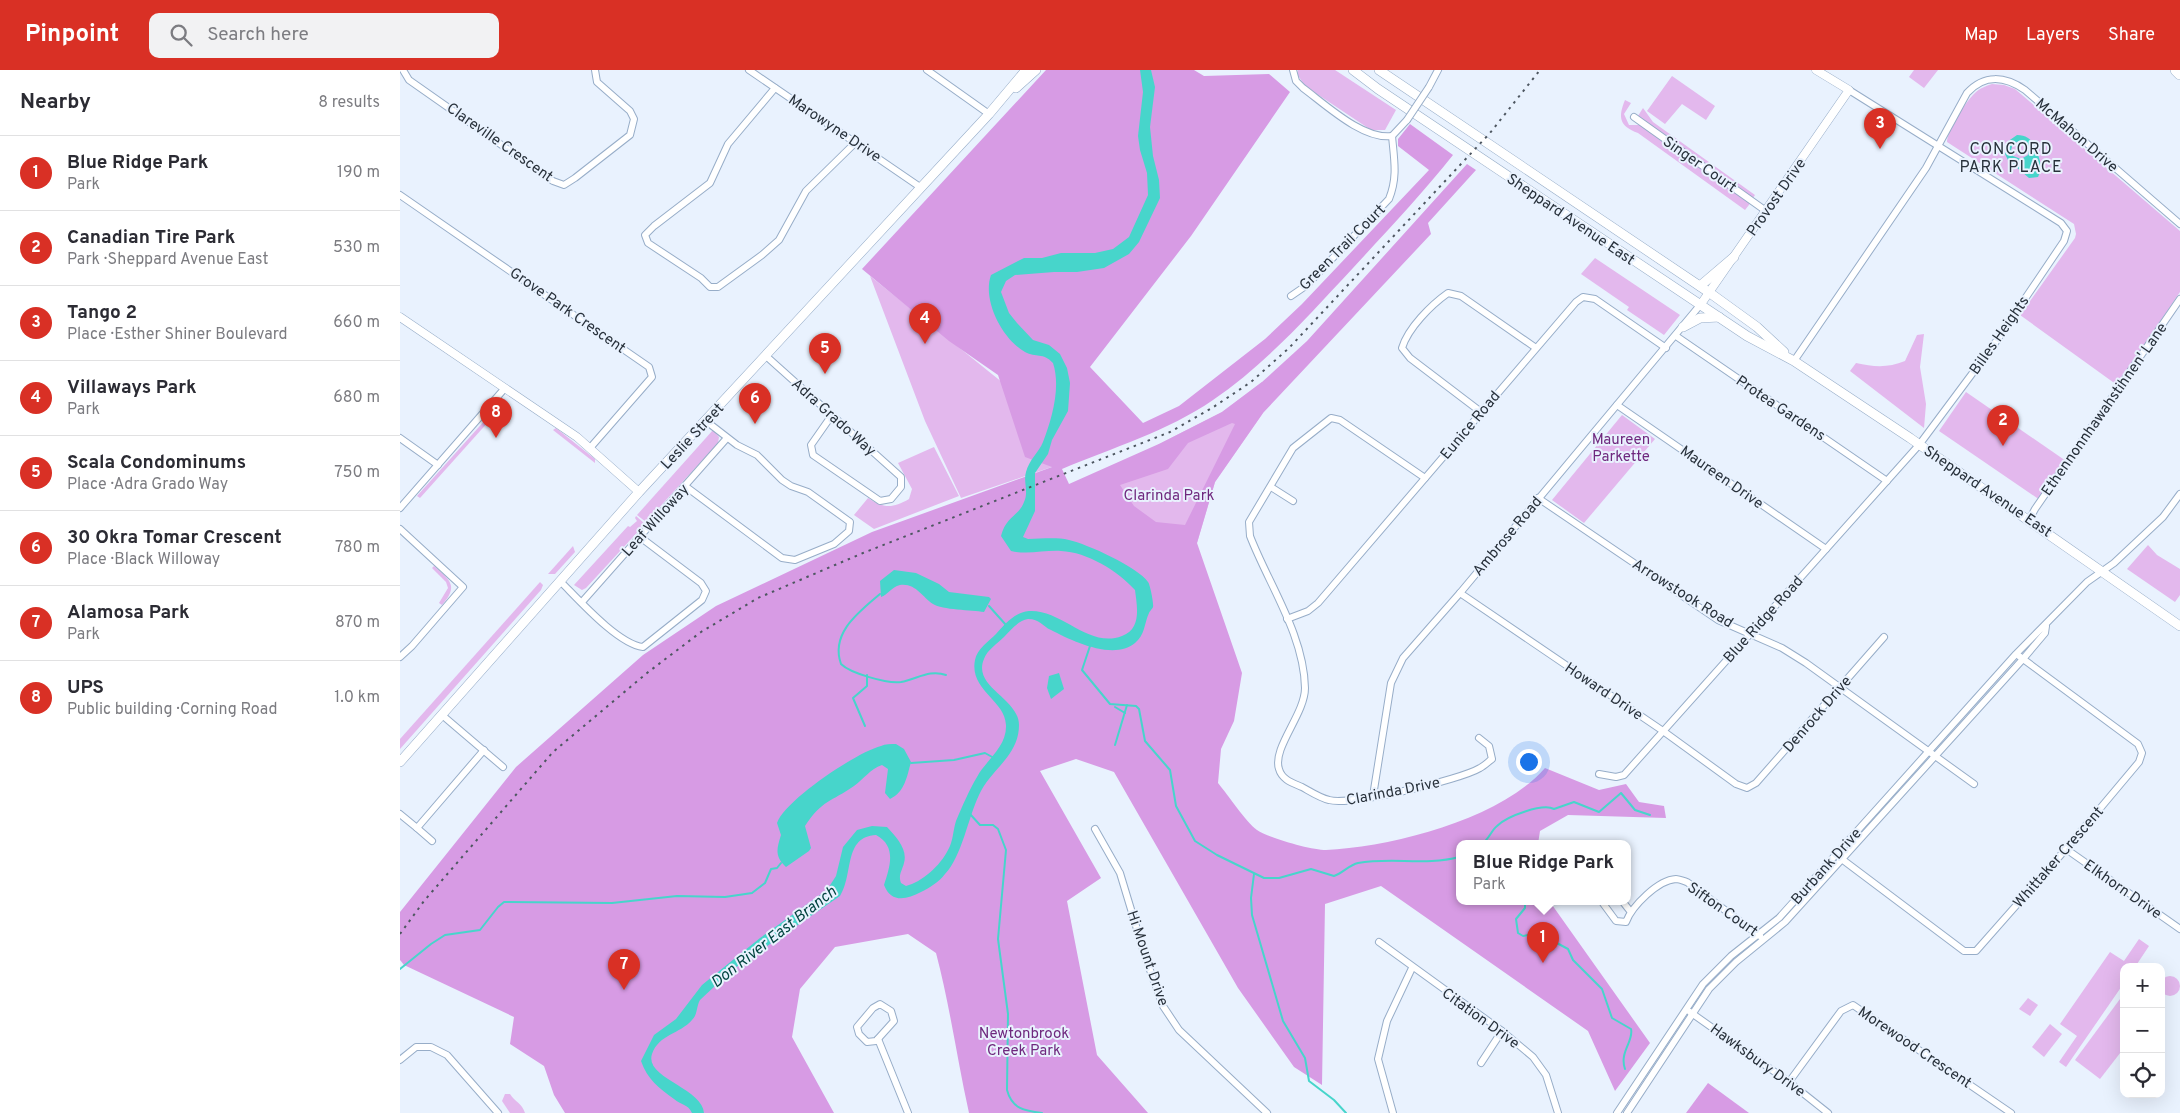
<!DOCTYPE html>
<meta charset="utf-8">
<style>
:root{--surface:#fff;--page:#f2f2f3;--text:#2b2b33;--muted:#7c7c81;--line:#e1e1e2;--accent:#d93025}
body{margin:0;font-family:Overpass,sans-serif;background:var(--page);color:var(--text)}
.controls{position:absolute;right:15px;bottom:15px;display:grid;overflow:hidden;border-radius:10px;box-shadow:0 5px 20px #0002}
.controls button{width:45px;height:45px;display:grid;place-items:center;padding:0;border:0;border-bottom:1px solid var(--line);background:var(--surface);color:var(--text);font:25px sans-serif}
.you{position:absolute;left:1128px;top:691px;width:18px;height:18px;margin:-12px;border:4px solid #fff;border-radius:50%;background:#1a73e8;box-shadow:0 0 0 8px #1a73e833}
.badge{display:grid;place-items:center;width:32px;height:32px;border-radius:50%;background:var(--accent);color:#fff;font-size:16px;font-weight:700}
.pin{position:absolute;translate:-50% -41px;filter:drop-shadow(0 1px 2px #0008)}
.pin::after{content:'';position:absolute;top:26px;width:18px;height:15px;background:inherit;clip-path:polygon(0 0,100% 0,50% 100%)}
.popup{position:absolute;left:1056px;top:770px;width:175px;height:65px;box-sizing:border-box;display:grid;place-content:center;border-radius:10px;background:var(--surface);filter:drop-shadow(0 1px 4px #0005);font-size:16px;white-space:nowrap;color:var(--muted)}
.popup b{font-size:19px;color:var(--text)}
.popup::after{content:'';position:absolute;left:50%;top:100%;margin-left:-10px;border:10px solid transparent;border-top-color:var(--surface)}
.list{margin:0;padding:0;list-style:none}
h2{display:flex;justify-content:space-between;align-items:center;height:65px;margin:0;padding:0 20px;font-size:21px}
h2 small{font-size:16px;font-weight:400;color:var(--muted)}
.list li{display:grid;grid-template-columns:32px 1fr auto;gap:15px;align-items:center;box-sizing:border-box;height:75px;padding:0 20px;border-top:1px solid var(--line)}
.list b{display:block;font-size:19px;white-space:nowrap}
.list p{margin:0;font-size:16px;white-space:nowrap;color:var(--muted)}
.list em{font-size:16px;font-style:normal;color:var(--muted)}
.icon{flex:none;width:28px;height:28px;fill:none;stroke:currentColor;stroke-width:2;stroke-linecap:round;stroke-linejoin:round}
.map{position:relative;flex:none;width:1780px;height:1043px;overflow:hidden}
header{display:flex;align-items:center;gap:30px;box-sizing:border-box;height:70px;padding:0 25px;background:var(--accent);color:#fff}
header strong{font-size:24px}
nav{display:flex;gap:28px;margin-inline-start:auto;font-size:18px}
.search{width:350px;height:45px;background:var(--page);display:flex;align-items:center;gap:12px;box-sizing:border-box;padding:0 18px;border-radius:10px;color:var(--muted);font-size:19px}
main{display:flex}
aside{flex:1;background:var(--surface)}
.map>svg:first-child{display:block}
.green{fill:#e3b8ed}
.forest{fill:#d79be4;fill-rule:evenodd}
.water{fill:#47d5cb;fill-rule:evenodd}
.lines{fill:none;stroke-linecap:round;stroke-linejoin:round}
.stream{stroke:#47d5cb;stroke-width:2}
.minor-casing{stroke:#97adc8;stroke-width:8}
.tertiary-casing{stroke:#97adc8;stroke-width:9}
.secondary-casing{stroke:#97adc8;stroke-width:10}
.motorway-casing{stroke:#97adc8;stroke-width:12}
.minor{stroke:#fff;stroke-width:6}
.tertiary{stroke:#fff;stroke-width:8}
.secondary{stroke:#fff;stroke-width:9}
.motorway{stroke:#fff;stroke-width:11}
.rail{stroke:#4d5660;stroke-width:2;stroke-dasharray:2.5 5;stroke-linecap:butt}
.minor-bridge-casing{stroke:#97adc8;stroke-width:8;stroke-linecap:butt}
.minor-bridge{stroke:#fff;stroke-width:6}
.labels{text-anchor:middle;stroke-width:4;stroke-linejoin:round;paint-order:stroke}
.street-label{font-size:15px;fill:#28313b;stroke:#e9f2fe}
.park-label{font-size:15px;fill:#6f287e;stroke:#e9f2fe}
.neighbourhood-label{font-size:16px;letter-spacing:1px;fill:#28313b;stroke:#e9f2fe}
.water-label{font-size:16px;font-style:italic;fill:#034541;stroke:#e9f2fe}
</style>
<header>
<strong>Pinpoint</strong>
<div class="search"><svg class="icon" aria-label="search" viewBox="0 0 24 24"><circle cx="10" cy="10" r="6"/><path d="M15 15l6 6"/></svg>Search here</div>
<nav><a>Map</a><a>Layers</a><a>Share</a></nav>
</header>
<main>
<aside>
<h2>Nearby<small>8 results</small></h2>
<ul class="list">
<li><span class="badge">1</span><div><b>Blue Ridge Park</b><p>Park</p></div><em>190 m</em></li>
<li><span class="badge">2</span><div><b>Canadian Tire Park</b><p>Park · Sheppard Avenue East</p></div><em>530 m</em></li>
<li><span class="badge">3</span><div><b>Tango 2</b><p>Place · Esther Shiner Boulevard</p></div><em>660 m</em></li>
<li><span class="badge">4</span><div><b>Villaways Park</b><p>Park</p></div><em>680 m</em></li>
<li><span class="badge">5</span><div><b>Scala Condominums</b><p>Place · Adra Grado Way</p></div><em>750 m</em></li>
<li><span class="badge">6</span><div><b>30 Okra Tomar Crescent</b><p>Place · Black Willoway</p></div><em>780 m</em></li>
<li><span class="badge">7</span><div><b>Alamosa Park</b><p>Park</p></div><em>870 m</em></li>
<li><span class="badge">8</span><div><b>UPS</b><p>Public building · Corning Road</p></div><em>1.0 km</em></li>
</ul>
</aside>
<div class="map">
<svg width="1780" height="1043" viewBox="0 0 1780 1043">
<rect width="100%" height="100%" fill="#e9f2fe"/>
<!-- green -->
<g class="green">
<polygon points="898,0 935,0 996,40 985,60 971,60 905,16 897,4"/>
<polygon points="1514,0 1538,0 1524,18 1509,7"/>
<polygon points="1272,6 1315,36 1306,50 1282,34 1265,54 1247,41"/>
<path d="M1592,14L1604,15L1615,19L1780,161V222L1717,315L1620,245L1675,168L1676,164L1674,154L1547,72C1547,61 1566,31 1575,23C1580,18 1586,16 1592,14Z"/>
<path d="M1225,30L1231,33L1224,44L1229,55H1241L1352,131L1345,140L1238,63C1219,56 1218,47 1225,30Z"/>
<polygon points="1243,38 1253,52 1355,125 1353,128 1238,46"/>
<polygon points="1195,188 1280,245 1264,265 1227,240 1229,237 1181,204"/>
<polygon points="470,206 639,342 707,378 561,428 525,351"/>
<path d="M1524,264L1520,297L1526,334L1524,358L1450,301L1456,293C1474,297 1488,298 1505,291L1517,265Z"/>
<polygon points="862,312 863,343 815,412 797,473 754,469 700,410 761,373 822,342"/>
<polygon points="1566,322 1666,391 1640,430 1539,361"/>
<polygon points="104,329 107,331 20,428 17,426"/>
<polygon points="1222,345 1255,369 1184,453 1152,430"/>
<polygon points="156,358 195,389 195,393 153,360"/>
<polygon points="313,360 319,367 318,373 246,452 237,445"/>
<path d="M534,377L559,426L474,459L454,445L468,428C483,438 492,439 509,429L512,419L498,393Z"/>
<polygon points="236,446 245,454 186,518 182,520 174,515 228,456 230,457 237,451 235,448"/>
<polygon points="1748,475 1757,485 1780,499 1780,525 1775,532 1727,499"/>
<polygon points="173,476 175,482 155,504 148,504"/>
<path d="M34,496C50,510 59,516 42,535L39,533L48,518L46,512L32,498Z"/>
<polygon points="140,512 143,515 141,520 0,679 0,669"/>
<polygon points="1739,869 1749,876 1735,897 1724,897 1724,913 1666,997 1659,992 1677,966 1660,954 1710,882 1724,891"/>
<circle cx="1770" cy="916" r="10"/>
<polygon points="1628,928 1638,935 1630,946 1619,939"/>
<polygon points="1720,929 1724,932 1724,978 1700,1009 1675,990"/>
<polygon points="1650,954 1662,964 1644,987 1632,977"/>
<path d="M105,1024H110C115,1032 122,1033 125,1043H110L102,1031Z"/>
</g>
<!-- forest -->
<g class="forest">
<path d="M646,0H794L804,6L869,4L890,22L791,166L690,297L743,353L779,336L865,269L902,234L1029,100L998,76V69L1010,54L1053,85C1022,124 987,161 953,198C909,245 866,294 813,330C768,361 712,378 662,399L669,414L761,373L822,342L862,312L907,271L1067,94L1076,100L1028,153L1031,164L863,343L815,412L797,473L842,603L834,651L821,679L818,713C828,725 846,752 857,760C869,768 911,780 926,780C992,777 1101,749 1145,698L1199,720L1226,714L1239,732L1264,736L1266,748L1168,745L1140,761L1138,774H1059V832H1150L1250,973L1215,1021L1188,961L981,816L925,834L922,1015L894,997L838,918L714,702L676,689L640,701L701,808L667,831L697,985L748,1043H569C557,989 550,936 536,883L508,864L435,877L400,919L392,967L434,1043H165L154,1025L144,996L110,974L114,947L4,895L0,890V842L116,697L243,585L316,536L472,462L652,397L625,387L598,305L549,271L462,199ZM832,353L835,354L785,455L756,452L734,436L720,415L768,399L788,373Z"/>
<polygon points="1308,1013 1349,1043 1286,1043"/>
</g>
<!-- water -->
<g class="water">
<path d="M740,0H751L755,17L750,57L753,86L759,110L760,128L739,172L729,184L704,198L677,202H654L615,205L606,211L601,222L609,243L617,253L633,270L649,275L660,284L667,298L670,313L668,341L652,370L648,384L635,403V441L623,467L628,469C641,469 656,467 669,470C687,474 738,497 748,512C750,514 754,534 753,537C753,538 749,542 749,543C744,554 745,565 735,573C714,591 672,571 651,560C642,556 640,549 628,549C619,550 611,560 604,567C598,573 587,580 584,589C572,617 619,628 619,655C619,686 590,700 579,725C568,748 562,786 545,804C539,812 529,818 521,822C506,830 491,833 484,815C490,797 497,776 476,765C443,767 454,804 440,826L332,900L300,930C296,937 298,944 292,950C280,964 259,964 252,984C244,1008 303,1018 304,1043H292C288,1034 281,1035 274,1029C259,1018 247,1009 241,991L254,965L276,949L302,915L360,868L427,820L436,806L443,777L457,760L472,756L487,757C496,767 508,779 504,793C502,801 498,805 501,813L506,816C522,812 540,796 548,780C553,772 553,760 556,751C562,737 569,720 577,707C586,690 607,677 606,655C605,630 569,620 575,590C577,579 589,571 596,564C605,554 615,542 629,541C662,539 689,579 722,566C742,559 737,536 735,520C718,501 687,482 661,481C645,480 627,485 611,481L601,466C606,446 619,446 624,432C629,421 623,412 626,402C629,390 639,382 643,372C652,349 661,317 653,293C643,282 636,288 625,282C602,269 582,230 591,205L624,188H642L661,183H695L713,179L729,167L748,125L747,103L740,80L738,66L743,22Z"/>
<path d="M1617,65C1636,65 1637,83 1642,98L1638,107L1629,108L1608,90L1605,84L1607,72ZM1619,71L1627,74L1629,79L1628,85L1621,89L1613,86L1611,80L1613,74Z"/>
<path d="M494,500L516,503L539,514L549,522L589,527L591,529L584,542C572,540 542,540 533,534C522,527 516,513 500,515C491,517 488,525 481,527L480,511Z"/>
<polygon points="659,603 664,619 651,629 647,618 649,606"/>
<path d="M496,674L504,679L511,692C507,706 505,722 490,729L485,723L488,699L482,695C470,699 464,709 454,716C431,732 422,730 405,756L411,778L409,781L386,797C374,786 377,778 381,765L377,753C385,730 457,682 481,676C485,674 491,674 496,674Z"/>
</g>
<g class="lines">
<!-- stream -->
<g class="stream">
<path d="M480,524C459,542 430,563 441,594C450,603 487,614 501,612C517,609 530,599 546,605"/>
<polyline points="589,536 606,555"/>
<path d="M690,576L682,600L710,634L736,636L739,639L745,671L770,700L776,736L795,771L817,785L864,808H879L911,799L934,806C943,803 949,795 958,793C992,787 1026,796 1059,787"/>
<polyline points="715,637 725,643"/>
<polyline points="465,656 453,628 467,616 467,605"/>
<polyline points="715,675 727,635"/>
<polyline points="511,693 554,690 585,683 594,688"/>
<path d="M570,744L580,755H593L598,759L606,780L598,869L608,944L607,1020C612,1039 625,1041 642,1043"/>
<path d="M1082,774C1089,769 1091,761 1097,756C1107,746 1143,733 1154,739L1174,732L1199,742L1221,723L1235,740L1250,745"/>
<polyline points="854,804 851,828 852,845 883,951 905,988 909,1011 934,1030 946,1043"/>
<path d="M1125,832V838L1116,849L1118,863L1123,866L1149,861L1155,872L1168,879L1173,890L1202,919L1212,948L1231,959C1234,971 1219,982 1225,999"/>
<polyline points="0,899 31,874 45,865 80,860 98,837 104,832 212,833 277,826 325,827 352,823 365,813 371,799 377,798 381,793"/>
</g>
<!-- minor casing -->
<g class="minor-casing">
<g id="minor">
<polyline points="3,0 9,10 153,111 164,115 175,108 230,65 234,49 230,41 197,12 195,0"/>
<polyline points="349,0 520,117"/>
<polyline points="527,0 589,44"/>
<path d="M893,0L896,11L903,18C926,35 963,70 992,66L1007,50"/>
<polyline points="1029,17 1038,0"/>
<polyline points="375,18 328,74 310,113 254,156 245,165 248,173 301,208 310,217 318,217 362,185 379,170 406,121 456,72"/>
<polyline points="1234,47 1366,141"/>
<polyline points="0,125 249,297 252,307 190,378"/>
<path d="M891,226L907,215L989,129C998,107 994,89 992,66"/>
<polyline points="1276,266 1487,411"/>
<polyline points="366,286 501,407 501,417 491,429 480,431 413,385 411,375 432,345"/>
<path d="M1394,291L1526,98L1567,23C1584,4 1605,6 1625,20L1780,154"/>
<polyline points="1217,335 1426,479"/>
<path d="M1081,342L1010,288L1002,278C1008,258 1031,235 1048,223L1061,226L1136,278"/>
<polyline points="0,368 38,395"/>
<path d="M1025,408L940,350L931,348L893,378L849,452L850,466C869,515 904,565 905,618C905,644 872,678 879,699C882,710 893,713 902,717C911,722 920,728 929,730C950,736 1060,710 1080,698C1084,696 1088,692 1092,689L1089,676L1079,668"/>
<polyline points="285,416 382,488 395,490 434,474 449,461 450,452 408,422 391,416 382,410 357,385 337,375 306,351"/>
<polyline points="871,417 893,431"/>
<polyline points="1138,428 1318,550 1382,578 1406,593 1574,714"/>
<polyline points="0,438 105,318"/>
<polyline points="1629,450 1635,439 1780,229"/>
<polyline points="0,459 63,517 12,576 0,587"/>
<path d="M161,512C179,530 218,574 243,577L302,530L306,521L301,513L240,467"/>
<polyline points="1060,523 1263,661 1336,714 1347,718 1356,713 1484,567"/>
<polyline points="182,532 327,368"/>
<polyline points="887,549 908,541 918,533 1176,232 1183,227 1195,229 1266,278"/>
<polyline points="42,645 103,697"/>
<polyline points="1199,704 1216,707 1224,705 1519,375 1595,273 1664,171 1667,161 1661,153 1449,20"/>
<polyline points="973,726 991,613 1003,588 1060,523 1301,234"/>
<polyline points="0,744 17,758 84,680"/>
<polyline points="17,758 32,771"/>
<polyline points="695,759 720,803 746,889 763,936 779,960 867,1043"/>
<polyline points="1666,779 1780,859"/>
<polyline points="1439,787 1564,881 1576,881 1666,779 1739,692 1742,683 1738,674 1619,586"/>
<path d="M1202,832L1216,851L1226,852C1232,836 1258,810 1276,809C1279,809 1284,811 1287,812L1360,866"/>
<polyline points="1223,832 1230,841"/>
<polyline points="979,872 1102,961 1133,987 1146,1005 1158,1043"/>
<polygon points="480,934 491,941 494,951 476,971 467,972 459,964 457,957 473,938"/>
<polyline points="1290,942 1389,1012 1428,1043"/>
<polyline points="478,969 508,1043"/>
<polyline points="0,990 16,977 31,977 47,985 98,1043"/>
<polyline points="1081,993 1102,961"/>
<polyline points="1389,1012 1441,941 1453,935 1611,1043"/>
<polyline points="993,1043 978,989 987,951 1012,898"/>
<polyline points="1217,1043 1303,914 1331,886 1379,848 1616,584 1687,512 1714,493 1763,447 1780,424"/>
<polyline points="1227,1043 1309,919 1336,892 1385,852 1623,589 1645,563 1646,556"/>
</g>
</g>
<!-- tertiary casing -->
<g class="tertiary-casing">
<g id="tertiary">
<polyline points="1301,234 1449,20 1416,0"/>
<polyline points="0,247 177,367 239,422"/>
</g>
</g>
<!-- secondary casing -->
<g class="secondary-casing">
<g id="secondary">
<polyline points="953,0 978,19 1347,266 1394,291 1510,368 1780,556"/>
<polyline points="979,0 1310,223 1357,257 1384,282"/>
<polyline points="616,18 636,0"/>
<polyline points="1300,216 1334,187"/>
<polyline points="1283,257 1300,248 1319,247"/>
<polyline points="0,692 239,422 589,44 626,0"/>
</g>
</g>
<!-- motorway casing -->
<g class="motorway-casing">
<polyline id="motorway" points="1776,0 1780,4"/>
</g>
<!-- minor -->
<use href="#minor" class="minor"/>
<!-- tertiary -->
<use href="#tertiary" class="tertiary"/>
<!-- secondary -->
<use href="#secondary" class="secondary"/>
<!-- motorway -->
<use href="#motorway" class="motorway"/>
<!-- rail -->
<polyline class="rail" points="0,864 24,831 153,682 247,603 301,562 358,528 463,483 770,362 812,338 851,312 889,278 1090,63 1140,0"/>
<!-- minor-bridge casing -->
<g class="minor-bridge-casing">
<polyline id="minor-bridge" points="1007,50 1029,17"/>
</g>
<!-- minor-bridge -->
<use href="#minor-bridge" class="minor-bridge"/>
</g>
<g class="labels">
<!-- street labels -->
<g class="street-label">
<text transform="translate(435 58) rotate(34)" y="5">Marowyne Drive</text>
<text transform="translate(1677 65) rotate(41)" y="5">McMahon Drive</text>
<text transform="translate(100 72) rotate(35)" y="5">Clareville Crescent</text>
<text transform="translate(1300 94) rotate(35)" y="5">Singer Court</text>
<text transform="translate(1376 127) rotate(-55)" y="5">Provost Drive</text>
<text transform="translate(1171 149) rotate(34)" y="5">Sheppard Avenue East</text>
<text transform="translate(942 177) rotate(-45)" y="5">Green Trail Court</text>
<text transform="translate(168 240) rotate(35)" y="5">Grove Park Crescent</text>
<text transform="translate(1599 265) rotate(-55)" y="5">Billes Heights</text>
<text transform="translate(1381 338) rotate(34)" y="5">Protea Gardens</text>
<text transform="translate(1704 339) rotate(-55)" y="5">Ethennonnhawahstihnen' Lane</text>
<text transform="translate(434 347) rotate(42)" y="5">Adra Grado Way</text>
<text transform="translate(1070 355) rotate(-50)" y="5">Eunice Road</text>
<text transform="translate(292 366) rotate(-47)" y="5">Leslie Street</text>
<text transform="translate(1322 407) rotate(35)" y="5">Maureen Drive</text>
<text transform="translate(1588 421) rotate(34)" y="5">Sheppard Avenue East</text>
<text transform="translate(255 450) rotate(-48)" y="5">Leaf Willoway</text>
<text transform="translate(1107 466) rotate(-50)" y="5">Ambrose Road</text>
<text transform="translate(1283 523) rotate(32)" y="5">Arrowstook Road</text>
<text transform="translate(1363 549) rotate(-48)" y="5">Blue Ridge Road</text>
<text transform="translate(1204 621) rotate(34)" y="5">Howard Drive</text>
<text transform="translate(1417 644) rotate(-49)" y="5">Denrock Drive</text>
<text transform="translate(993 721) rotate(-11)" y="5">Clarinda Drive</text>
<text transform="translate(1658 787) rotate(-49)" y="5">Whittaker Crescent</text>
<text transform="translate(1426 796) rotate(-48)" y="5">Burbank Drive</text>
<text transform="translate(1723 819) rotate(35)" y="5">Elkhorn Drive</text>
<text transform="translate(1323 839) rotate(35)" y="5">Sifton Court</text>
<text transform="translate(748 888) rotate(71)" y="5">Hi Mount Drive</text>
<text transform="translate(1081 948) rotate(36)" y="5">Citation Drive</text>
<text transform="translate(1515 977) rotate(34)" y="5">Morewood Crescent</text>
<text transform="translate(1358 990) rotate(36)" y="5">Hawksbury Drive</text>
</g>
<!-- park labels -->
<g class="park-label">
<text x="1221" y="374">Maureen<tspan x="1221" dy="17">Parkette</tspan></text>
<text x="769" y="430">Clarinda Park</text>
<text x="624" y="968">Newtonbrook<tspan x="624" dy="17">Creek Park</tspan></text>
</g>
<!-- neighbourhood labels -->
<g class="neighbourhood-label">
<text x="1611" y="84">CONCORD<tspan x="1611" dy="18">PARK PLACE</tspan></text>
</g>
<!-- water labels -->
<g class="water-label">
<text transform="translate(373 866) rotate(-38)" y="6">Don River East Branch</text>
</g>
</g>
</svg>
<div class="controls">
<button>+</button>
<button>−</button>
<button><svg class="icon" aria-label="locate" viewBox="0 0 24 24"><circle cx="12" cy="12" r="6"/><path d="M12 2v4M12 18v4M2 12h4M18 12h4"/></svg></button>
</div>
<div class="you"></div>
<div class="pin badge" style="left:1143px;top:893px">1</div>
<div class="popup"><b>Blue Ridge Park</b>Park</div>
<div class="pin badge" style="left:1603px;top:376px">2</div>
<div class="pin badge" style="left:1480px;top:79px">3</div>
<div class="pin badge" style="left:525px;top:274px">4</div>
<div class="pin badge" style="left:425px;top:304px">5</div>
<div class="pin badge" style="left:355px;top:354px">6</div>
<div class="pin badge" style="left:224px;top:920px">7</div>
<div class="pin badge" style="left:96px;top:368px">8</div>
</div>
</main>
